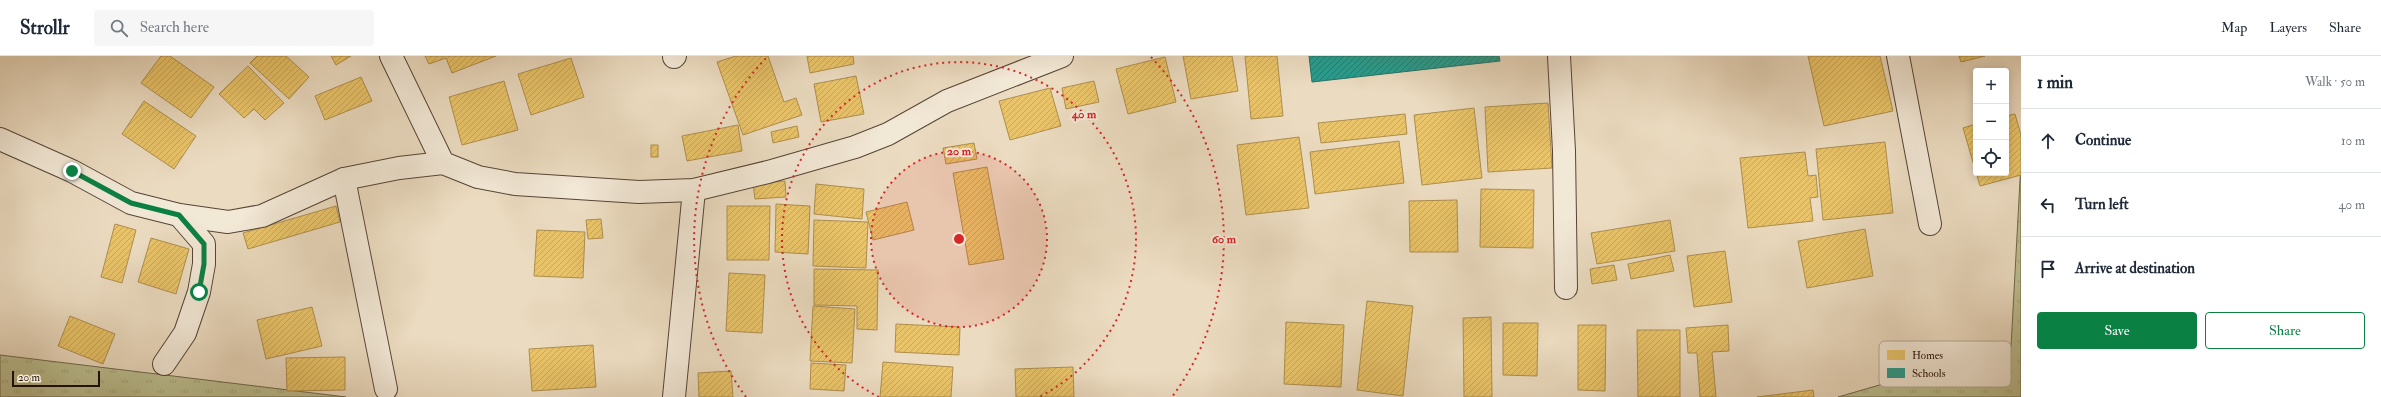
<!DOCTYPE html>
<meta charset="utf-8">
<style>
:root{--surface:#fff;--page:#f6f6f7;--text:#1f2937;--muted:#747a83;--line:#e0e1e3;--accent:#0b8043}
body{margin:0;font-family:"IM FELL Double Pica",serif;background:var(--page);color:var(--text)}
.controls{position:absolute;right:12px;top:12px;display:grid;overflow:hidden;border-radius:4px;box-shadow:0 2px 10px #0003}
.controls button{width:36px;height:36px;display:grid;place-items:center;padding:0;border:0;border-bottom:1px solid var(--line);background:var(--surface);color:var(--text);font:20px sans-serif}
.scale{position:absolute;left:12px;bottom:10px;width:88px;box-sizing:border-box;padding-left:4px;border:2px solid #241108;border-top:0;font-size:11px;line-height:14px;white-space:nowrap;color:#241108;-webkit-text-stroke:3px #f2e8d6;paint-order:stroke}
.stop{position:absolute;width:12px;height:12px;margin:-9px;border:3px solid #0b8043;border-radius:50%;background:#fff}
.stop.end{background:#0b8043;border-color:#fff;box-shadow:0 1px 4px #0008}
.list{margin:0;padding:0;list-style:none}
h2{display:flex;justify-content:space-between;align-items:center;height:52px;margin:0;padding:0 16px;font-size:17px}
h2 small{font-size:13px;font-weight:400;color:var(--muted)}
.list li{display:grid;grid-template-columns:26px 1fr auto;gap:12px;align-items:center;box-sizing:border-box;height:64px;padding:0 16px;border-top:1px solid var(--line)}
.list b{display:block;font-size:15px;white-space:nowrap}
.list em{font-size:13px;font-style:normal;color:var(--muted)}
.actions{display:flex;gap:8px;padding:12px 16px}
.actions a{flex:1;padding:9px 0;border:1px solid var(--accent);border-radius:4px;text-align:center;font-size:14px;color:var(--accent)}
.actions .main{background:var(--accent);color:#fff}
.icon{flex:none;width:22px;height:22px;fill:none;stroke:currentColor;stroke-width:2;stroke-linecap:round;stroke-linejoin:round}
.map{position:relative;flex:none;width:2021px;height:341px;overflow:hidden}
header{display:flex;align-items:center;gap:24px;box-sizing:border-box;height:56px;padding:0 20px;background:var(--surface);border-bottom:1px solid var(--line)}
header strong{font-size:19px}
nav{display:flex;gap:22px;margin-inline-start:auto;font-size:14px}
.search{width:280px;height:36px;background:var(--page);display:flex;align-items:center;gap:10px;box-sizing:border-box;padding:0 14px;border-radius:4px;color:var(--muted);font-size:15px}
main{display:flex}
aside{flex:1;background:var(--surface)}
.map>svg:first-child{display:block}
.grass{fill:url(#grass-tufts);stroke:#70684c}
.homes{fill:url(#homes-hatch);stroke:#ae8e4d}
.schools{fill:url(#schools-hatch);stroke:#287366}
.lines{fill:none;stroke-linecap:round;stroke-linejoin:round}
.street-casing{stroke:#564436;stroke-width:24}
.street{stroke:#f2e8d6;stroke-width:22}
.route{stroke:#0b8043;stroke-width:5}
.ring{fill:none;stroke:#d62828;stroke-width:2;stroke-dasharray:2 4}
.key{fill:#f2e8d6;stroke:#b4a898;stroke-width:1}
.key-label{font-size:11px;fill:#241108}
.centre{fill:#d62828;stroke:#f2e8d6;stroke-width:2}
.ring-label{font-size:12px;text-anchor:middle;font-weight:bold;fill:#d62828;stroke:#f2e8d6;stroke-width:4;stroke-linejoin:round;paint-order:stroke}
</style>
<header>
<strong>Strollr</strong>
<div class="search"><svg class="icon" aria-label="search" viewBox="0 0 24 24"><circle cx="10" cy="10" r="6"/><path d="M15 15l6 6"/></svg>Search here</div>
<nav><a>Map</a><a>Layers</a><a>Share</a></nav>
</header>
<main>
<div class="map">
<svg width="2021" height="341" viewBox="0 0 2021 341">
<defs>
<pattern id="grass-tufts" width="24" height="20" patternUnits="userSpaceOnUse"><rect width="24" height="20" fill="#bbbf90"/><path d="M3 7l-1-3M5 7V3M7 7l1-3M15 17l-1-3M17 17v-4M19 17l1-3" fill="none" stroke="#a1a37b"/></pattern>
<pattern id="homes-hatch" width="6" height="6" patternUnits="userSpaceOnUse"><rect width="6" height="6" fill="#e9c46a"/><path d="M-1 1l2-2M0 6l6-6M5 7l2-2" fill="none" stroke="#c8a75a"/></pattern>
<pattern id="schools-hatch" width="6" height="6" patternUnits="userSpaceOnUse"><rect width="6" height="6" fill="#2a9d8f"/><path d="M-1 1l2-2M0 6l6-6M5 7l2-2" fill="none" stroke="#247f73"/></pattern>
</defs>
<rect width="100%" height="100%" fill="#ebdbc0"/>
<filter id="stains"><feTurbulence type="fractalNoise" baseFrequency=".005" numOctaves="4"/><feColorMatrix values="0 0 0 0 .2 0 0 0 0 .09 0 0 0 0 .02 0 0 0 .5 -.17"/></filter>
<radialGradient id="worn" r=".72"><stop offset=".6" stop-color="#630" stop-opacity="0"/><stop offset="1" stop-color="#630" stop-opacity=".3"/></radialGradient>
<!-- grass -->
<g class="grass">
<polygon points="2021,106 2021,341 1838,341 2011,291"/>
<polygon points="0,299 346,341 0,341"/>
</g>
<!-- homes -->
<g class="homes">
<polygon points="161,0 170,0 214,31 191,62 141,27"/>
<polygon points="257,0 286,0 309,21 289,43 250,7"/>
<polygon points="331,0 351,0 336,9"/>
<polygon points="425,0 496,0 452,17 446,2 429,8"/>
<polygon points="736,0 768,0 784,46 796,42 802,59 743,79 717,6"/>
<polygon points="807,0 853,0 854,8 810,17"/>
<polygon points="1183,0 1232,0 1238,35 1191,43"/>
<polygon points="1245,0 1277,0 1283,60 1251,63"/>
<polygon points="1808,0 1880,0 1893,55 1824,70"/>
<polygon points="1959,0 1985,0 1961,6"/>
<polygon points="1165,1 1176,46 1128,58 1116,13"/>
<polygon points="571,2 584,41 531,59 518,18"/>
<polygon points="248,10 284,47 265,64 254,53 244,62 219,38"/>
<polygon points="856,20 864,58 821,66 814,28"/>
<polygon points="361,21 372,45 325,64 315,40"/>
<polygon points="504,25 518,74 462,89 449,41"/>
<polygon points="1094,25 1099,46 1066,53 1062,32"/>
<polygon points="1050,32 1061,70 1010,84 999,45"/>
<polygon points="144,45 196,80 174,113 122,78"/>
<polygon points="1548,47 1552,112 1488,116 1485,51"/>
<polygon points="1474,52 1482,122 1422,129 1414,59"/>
<polygon points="1405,58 1407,78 1321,87 1318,67"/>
<polygon points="2015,58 2021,79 2021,119 1980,130 1963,72 1976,68 1976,117 2006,117 2006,60"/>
<polygon points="738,69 742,95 687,105 682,80"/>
<polygon points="797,70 799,81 773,87 771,76"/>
<polygon points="1299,81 1309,152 1246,159 1237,89"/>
<polygon points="1399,85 1404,127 1315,138 1310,96"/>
<polygon points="1885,86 1893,157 1823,164 1816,93"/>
<polygon points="974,87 977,103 946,108 943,92"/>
<rect x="651" y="89" width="7" height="12"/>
<polygon points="1805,96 1808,120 1816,119 1818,141 1810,142 1813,165 1748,172 1740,102"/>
<polygon points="987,111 1004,203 969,209 953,117"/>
<polygon points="785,125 786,141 755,143 753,128"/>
<polygon points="816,128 864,133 862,163 814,158"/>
<polygon points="1481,133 1534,134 1533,192 1480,191"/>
<polygon points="1457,144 1458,196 1410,196 1409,145"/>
<polygon points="907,146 914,174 873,184 866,156"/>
<polygon points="776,148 810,150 808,198 775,196"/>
<polygon points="336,150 340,166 248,193 243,177"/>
<polygon points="727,150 770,150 769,204 727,204"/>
<polygon points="601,163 603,182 588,183 586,164"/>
<polygon points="814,164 868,166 866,212 813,210"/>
<polygon points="1670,164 1675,195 1597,208 1591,177"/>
<polygon points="115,168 136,174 122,227 101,221"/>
<polygon points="1865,173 1873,220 1807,232 1798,185"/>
<polygon points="537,174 585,176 583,222 534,220"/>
<polygon points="151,182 189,193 176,238 138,226"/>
<polygon points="1725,195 1732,246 1694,251 1687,200"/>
<polygon points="1670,199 1674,215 1631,223 1628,208"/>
<polygon points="1614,209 1617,224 1592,228 1590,213"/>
<polygon points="814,213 878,214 877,274 857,273 857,250 814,249"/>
<polygon points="729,217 765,219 762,277 726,275"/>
<polygon points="1367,245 1413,250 1403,340 1357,334"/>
<polygon points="813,250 855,253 852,307 810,305"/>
<polygon points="312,251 322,290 266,303 257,264"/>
<polygon points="70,260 115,278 103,308 58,290"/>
<polygon points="1491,261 1492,341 1464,341 1463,262"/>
<polygon points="1286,266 1344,269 1341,331 1284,328"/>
<polygon points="1503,267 1538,267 1537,320 1503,319"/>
<polygon points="896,268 960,271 959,299 895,296"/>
<polygon points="1578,269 1606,269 1605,335 1578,334"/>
<polygon points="1728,269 1729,295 1712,296 1716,341 1700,341 1697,297 1688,297 1686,272"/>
<polygon points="1637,274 1680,274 1680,341 1638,341"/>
<polygon points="593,289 596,331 532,335 529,293"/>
<polygon points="345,301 345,334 287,335 286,302"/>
<polygon points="883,306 953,311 951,341 880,341"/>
<polygon points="811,307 846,309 844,335 810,333"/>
<polygon points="1073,311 1074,341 1016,341 1015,313"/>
<polygon points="731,315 733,341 699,341 698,317"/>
<polygon points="1813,334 1814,341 1757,341"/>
</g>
<!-- schools -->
<polygon class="schools" points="1309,0 1499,0 1500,5 1312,26"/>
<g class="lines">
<!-- street casing -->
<g class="street-casing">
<g id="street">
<polyline points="391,0 443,107"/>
<polyline points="1559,0 1564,95 1566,232"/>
<polyline points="1898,0 1930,168"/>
<polyline points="674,1 675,0"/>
<polyline points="0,83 72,115 131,147 179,159 228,166 262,160 344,123 399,112 443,107 478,121 515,128 639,136 694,134 768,116 855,91 888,78 947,45 1062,0"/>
<polyline points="344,123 386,333"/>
<polyline points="164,308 185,277 199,236 204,208 204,188 179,159"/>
<polyline points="674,341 694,134"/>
</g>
</g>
<!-- street -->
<use href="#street" class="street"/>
</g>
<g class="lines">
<!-- route -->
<polyline class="route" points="72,115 131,147 179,159 204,188 204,208 199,236"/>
</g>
<!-- distance rings -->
<circle cx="959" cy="183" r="88" fill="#d62828" fill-opacity=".12"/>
<g class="ring">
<circle cx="959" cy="183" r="88"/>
<path d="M879 341A177 177 0 1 1 1039 341"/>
<path d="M746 341A265 265 0 0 1 767 1M1151 1A265 265 0 0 1 1172 341"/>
</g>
<!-- legend -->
<rect x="1879" y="285" width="132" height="46" rx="6" class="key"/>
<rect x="1887" y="294" width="18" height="10" fill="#e9c46a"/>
<rect x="1887" y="312" width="18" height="10" fill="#2a9d8f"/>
<g class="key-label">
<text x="1912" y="303">Homes</text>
<text x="1912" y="321">Schools</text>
</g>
<circle cx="959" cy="183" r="6" class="centre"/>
<g class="ring-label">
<text x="1084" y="62">40 m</text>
<text x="959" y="99">20 m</text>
<text x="1224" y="187">60 m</text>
</g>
<rect width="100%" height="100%" filter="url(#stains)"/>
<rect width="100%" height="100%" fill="url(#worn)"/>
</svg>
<div class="controls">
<button>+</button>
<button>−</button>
<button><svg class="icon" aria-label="locate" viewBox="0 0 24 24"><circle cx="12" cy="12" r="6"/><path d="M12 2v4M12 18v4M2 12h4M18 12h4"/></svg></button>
</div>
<div class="scale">20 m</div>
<div class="stop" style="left:199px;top:236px"></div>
<div class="stop end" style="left:72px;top:115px"></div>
</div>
<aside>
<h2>1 min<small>Walk · 50 m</small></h2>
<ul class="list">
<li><svg class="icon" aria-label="ahead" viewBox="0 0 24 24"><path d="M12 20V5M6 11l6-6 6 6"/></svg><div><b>Continue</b></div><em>10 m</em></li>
<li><svg class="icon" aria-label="left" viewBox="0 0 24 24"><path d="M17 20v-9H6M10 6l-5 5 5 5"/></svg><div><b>Turn left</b></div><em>40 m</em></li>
<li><svg class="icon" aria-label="arrive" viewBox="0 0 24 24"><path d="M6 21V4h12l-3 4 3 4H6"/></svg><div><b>Arrive at destination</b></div></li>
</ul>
<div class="actions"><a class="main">Save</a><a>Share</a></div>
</aside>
</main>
